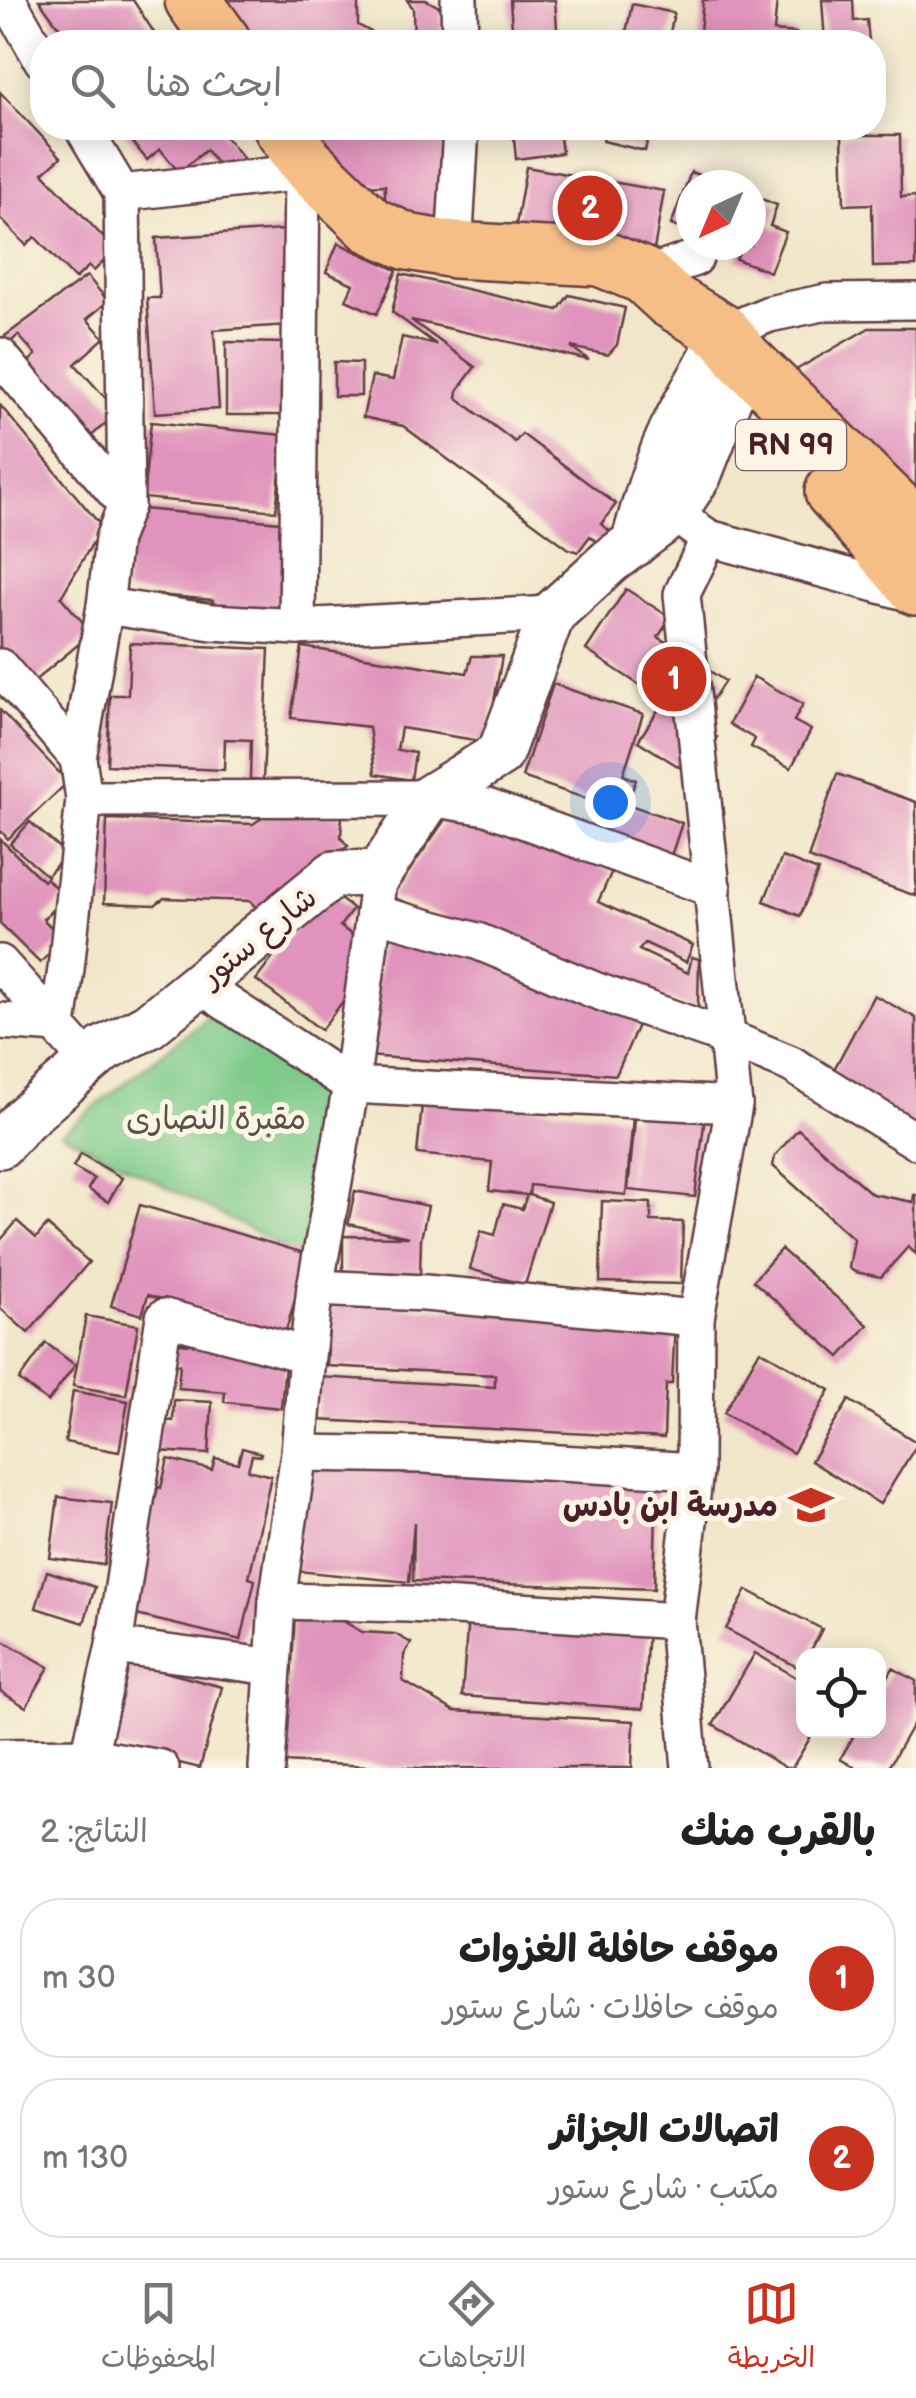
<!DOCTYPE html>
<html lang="ar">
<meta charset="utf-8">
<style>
:root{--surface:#fff;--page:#f6f6f6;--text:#222;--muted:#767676;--line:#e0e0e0;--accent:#c8321e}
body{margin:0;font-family:"Balsamiq Sans","Playpen Sans Arabic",sans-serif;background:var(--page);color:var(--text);direction:rtl}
.controls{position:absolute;right:30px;bottom:30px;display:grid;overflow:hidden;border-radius:20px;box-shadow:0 5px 25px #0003}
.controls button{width:90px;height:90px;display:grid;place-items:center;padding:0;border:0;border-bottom:2px solid var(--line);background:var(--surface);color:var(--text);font:50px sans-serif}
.compass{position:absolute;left:676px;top:170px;width:90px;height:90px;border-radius:50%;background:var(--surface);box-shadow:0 5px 25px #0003;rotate:224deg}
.you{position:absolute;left:610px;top:802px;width:35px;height:35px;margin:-25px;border:8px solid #fff;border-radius:50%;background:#1a73e8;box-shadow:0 0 0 15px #1a73e833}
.badge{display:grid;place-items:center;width:65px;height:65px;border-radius:50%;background:var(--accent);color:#fff;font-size:32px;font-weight:700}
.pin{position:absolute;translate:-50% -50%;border:5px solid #fff;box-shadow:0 2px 10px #0006}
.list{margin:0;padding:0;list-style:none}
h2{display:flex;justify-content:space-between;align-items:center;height:130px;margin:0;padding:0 40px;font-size:42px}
h2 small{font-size:32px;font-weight:400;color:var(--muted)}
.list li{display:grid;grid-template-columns:65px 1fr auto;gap:30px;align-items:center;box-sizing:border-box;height:160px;margin:0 20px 20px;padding:0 20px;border:2px solid var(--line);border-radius:40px}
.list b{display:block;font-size:38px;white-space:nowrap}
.list p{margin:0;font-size:32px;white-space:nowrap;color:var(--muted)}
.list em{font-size:32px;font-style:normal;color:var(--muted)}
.icon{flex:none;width:55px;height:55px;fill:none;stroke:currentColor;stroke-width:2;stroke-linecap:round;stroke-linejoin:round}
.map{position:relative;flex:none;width:916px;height:1768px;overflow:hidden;direction:ltr}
.search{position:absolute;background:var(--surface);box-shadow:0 5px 25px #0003;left:30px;right:30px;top:30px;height:110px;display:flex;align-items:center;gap:25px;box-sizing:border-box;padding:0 35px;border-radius:40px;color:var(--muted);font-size:38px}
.sheet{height:490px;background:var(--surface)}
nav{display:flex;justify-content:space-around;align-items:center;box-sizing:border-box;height:140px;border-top:2px solid var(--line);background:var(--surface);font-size:28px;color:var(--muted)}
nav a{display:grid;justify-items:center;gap:5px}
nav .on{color:var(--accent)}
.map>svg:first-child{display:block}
.green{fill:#7dca89;stroke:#64745a;stroke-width:2.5}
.building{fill:#e093bc}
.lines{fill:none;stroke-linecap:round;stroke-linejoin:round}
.minor-casing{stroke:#633d43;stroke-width:40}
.tertiary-casing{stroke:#633d43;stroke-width:50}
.primary-casing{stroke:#633d43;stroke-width:60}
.minor{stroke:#fff;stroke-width:35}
.tertiary{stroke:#fff;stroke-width:45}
.primary{stroke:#f6be87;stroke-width:55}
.labels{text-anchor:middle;stroke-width:10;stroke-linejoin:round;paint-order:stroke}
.shield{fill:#fcf5e5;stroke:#7f5f63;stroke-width:2.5}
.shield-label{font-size:30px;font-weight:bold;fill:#4a1f2b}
.street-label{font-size:32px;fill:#4a1f2b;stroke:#fcf5e5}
.park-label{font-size:32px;fill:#595247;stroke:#fcf5e5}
.poi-label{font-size:32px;font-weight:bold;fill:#4a1f2b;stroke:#fcf5e5;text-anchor:end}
</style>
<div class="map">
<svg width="916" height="1768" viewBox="0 0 916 1768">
<rect width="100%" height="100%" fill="#fcf5e5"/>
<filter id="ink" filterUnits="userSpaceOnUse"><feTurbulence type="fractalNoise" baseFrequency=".01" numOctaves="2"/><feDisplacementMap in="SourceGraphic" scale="20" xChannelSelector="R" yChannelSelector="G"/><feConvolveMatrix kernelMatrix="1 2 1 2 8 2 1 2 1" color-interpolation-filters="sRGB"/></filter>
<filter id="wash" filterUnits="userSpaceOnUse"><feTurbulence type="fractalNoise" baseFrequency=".0048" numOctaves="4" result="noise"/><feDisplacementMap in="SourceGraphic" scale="40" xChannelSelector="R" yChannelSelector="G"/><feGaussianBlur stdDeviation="2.25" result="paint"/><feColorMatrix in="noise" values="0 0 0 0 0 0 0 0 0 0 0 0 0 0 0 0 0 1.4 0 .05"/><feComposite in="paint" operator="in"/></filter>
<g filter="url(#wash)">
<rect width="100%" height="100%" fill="#f1e6c9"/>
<!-- green -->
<polygon class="green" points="212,1014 336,1097 303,1257 62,1133"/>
<g id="blocks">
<!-- building -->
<g class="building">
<polygon points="39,0 133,0 155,34 142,42 70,42"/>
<polygon points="226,0 351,0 358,4 358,25 390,42 255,42"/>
<polygon points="407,0 426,0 441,8 442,42 414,42 413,8"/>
<polygon points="510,0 555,0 558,42 513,42"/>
<polygon points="703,0 777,0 774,31 796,33 795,42 699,42"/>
<polygon points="822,0 853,0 854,21 867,20 869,42 825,42"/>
<polygon points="632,4 674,13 668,42 624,42"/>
<polygon points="0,92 61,157 43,173 115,250 94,271 89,266 75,279 35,237 26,245 0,218"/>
<polygon points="121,128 218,128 247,163 228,178 206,150 179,172 160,149 147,160"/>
<polygon points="313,128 444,128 446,227 394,212 385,199 385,185 352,186"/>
<polygon points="513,128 559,128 562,153 516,159"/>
<polygon points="606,128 650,128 645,151 603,141"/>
<polygon points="842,135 900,135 901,197 916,196 916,266 873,267 872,204 844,205"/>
<polygon points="526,167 664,191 654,250 516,225"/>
<polygon points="691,172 724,185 691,185 691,232 671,225"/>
<polygon points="751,195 777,205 770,226 786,232 770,272 736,259 740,251 725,245 751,245"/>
<polygon points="283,230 289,325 214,330 219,409 155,413 147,298 160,298 156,238"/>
<polygon points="338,243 397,270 377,314 346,300 353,284 326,272"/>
<polygon points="401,274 558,310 569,295 625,308 617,345 608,355 571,347 589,360 411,320 475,367 458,390 457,398 515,442 522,434 616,504 601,524 612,533 602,546 590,536 578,552 569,549 403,426 363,417 372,376 393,380 402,337 437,345 392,312"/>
<polygon points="87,276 108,301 87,319 104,338 75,364 118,412 86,441 21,369 36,355 18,335 7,346 1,339"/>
<polygon points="869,328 916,328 916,496 782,380 796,370"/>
<polygon points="226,342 288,343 287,415 226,415"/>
<polygon points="334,362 361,363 361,396 334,396"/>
<polygon points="0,405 102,527 61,597 92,633 27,687 0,655"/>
<polygon points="151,422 284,435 276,511 143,498"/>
<polygon points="132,508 290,523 282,614 212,608 213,600 125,592"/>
<polygon points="626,589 671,618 658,637 725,681 697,723 717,737 692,775 638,741 664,701 586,650"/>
<polygon points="130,643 269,649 263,780 250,779 251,740 225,739 224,770 107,765 110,695 128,695"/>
<polygon points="302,647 467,673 472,656 502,656 487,742 401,728 397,750 415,753 411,780 375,774 369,727 291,718"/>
<polygon points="754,677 803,704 794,721 811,730 791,768 751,747 755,739 729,724"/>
<polygon points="553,684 643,714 623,775 636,780 627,804 682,823 671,856 602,833 611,807 522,777"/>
<polygon points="0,710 68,782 8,839 2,832 0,833"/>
<polygon points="837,774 916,802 916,896 808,858"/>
<polygon points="453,808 612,871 598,902 693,945 686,962 645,943 639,950 688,973 692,957 699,959 698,1010 391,897"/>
<polygon points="269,813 342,815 341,837 348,846 259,913 251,901 164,898 155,905 104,903 107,819 253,824"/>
<polygon points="30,822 66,854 47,876 10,844"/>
<polygon points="0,839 43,881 46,878 65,897 43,919 63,939 40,963 0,924"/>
<polygon points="782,857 818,871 800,916 764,901"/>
<polygon points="326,888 353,909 340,926 378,955 321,1030 256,980"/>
<polygon points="384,918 642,1016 616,1075 368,1056"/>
<polygon points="874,995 916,1018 916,1127 824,1088"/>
<polygon points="423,1095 633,1117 626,1195 530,1185 529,1195 550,1202 525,1285 470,1269 481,1231 495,1235 503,1204 522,1209 527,1195 489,1191 492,1162 417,1154"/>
<polygon points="636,1109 705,1116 695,1197 628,1190"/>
<polygon points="798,1129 872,1194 913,1202 914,1195 916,1195 916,1254 908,1247 881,1277 855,1272 849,1268 854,1239 773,1166 775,1156"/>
<polygon points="81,1154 122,1178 108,1202 88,1189 94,1179 73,1167"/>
<polygon points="355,1191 428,1206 421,1239 420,1275 343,1273 343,1236 409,1237 348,1224"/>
<polygon points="602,1201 651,1203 651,1221 683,1222 681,1284 600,1282"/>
<polygon points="140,1205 308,1254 285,1334 148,1295 142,1315 111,1306"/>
<polygon points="17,1221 36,1238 47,1225 89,1262 28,1333 0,1308 0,1241"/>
<polygon points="781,1249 868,1325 840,1357 753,1281"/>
<polygon points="330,1303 675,1321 672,1384 666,1384 664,1438 317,1420 319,1377 495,1387 495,1375 327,1366"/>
<polygon points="86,1316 138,1325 126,1395 73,1386"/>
<polygon points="171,1342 286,1354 281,1408 224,1402 225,1392 178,1388 180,1364 169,1363"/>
<polygon points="46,1343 75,1365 48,1402 19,1380"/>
<polygon points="760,1350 830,1390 793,1453 724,1413"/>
<polygon points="73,1391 128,1401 119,1452 65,1442"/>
<polygon points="174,1400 212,1402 209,1454 156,1451 158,1420 173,1421"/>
<polygon points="849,1400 916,1442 916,1446 880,1504 811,1461"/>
<polygon points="242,1448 261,1453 260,1456 252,1455 248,1470 271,1476 249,1578 255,1580 241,1640 128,1613 158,1487 161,1488 168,1459 212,1470 215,1458 238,1463"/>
<polygon points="306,1454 657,1471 654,1589 413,1581 414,1522 409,1582 296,1571"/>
<polygon points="58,1497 112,1503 104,1565 50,1558"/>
<polygon points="47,1571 95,1587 84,1623 36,1608"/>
<polygon points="747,1590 822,1629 808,1656 804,1656 801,1669 726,1629"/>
<polygon points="293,1615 336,1617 362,1632 395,1634 411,1643 404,1655 403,1681 454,1711 634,1721 632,1768 419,1768 281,1762"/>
<polygon points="468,1616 648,1629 643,1709 462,1696"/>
<polygon points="0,1639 49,1667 26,1707 0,1691"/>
<polygon points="755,1653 804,1682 804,1730 815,1730 792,1768 786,1768 713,1725"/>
<polygon points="127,1662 222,1687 200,1768 109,1746 120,1705 116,1704"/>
<polygon points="893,1668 916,1681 916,1719 888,1768 856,1768 840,1759 857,1730 878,1730 879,1693"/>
</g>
</g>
</g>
<g filter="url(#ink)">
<use href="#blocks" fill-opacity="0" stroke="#633d43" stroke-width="2.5"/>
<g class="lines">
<!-- minor casing -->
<g class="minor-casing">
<g id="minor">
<polyline points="8,0 42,60"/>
<polyline points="459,0 460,42"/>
<polyline points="122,193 302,172 306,162"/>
<polyline points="454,250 461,128"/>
<polyline points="644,276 695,258"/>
<polyline points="724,333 769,314 827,302 916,301"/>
<polyline points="0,356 126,505"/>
<polyline points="691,526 709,538 916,595"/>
<polyline points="105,606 212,622 297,627 552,614"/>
<polyline points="297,627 302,172"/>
<polyline points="0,667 78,758"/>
<polyline points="84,799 429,798 487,807 713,889"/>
<polyline points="377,890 374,913 477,941 594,990 728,1038 791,1064 916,1141"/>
<polyline points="0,963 89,1062"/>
<polyline points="199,985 351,1085 734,1105"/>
<polyline points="0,1021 58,1025 66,969 84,799 78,758 105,606 113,539 126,505 122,193 83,128"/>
<polyline points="315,1288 425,1293 696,1318"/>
<polyline points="299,1453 424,1455 695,1471"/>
<polyline points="277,1601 409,1604 677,1621"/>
<polyline points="114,1646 273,1667"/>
<polyline points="89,1756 114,1646 164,1317 307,1355"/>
<polyline points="0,1757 89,1756 161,1768"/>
<polyline points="267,1768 277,1601 299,1453 307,1355 315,1288 351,1085 374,913"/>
<polyline points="690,1768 677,1621 695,1471 696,1318 734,1105 682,594 709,538"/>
</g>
</g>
<!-- tertiary casing -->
<g class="tertiary-casing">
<g id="tertiary">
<path d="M634,544C646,500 658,457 679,417C694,388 711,362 724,333"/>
<polyline points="0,1145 25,1118 104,1049 148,1026 334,874 379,873 429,798 500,754 552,614 610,561 673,514 698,476 744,359"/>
</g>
</g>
<!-- primary casing -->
<g class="primary-casing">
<g id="primary">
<polyline points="193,0 223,42"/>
<polyline points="282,128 306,162 371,225 408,242 454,250 600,258 644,276 670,300 724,333 744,359 916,527"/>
<polyline points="833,492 916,587"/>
</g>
</g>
<!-- minor -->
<use href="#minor" class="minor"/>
<!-- tertiary -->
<use href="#tertiary" class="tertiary"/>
<!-- primary -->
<use href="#primary" class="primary"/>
</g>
</g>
<!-- icons -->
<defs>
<g id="school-bare" transform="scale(3.45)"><path d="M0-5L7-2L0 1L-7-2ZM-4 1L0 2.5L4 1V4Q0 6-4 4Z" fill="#c8321e" stroke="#fcf5e5" stroke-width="2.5" paint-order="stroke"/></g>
</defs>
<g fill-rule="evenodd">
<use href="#school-bare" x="811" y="1505"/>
</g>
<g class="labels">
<!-- shield labels -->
<rect class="shield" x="736" y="420" width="110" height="50" rx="8"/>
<g class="shield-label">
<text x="791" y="455">RN 99</text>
</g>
<!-- street labels -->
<g class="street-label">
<text transform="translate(258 936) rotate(-39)" y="11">شارع ستور</text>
</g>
<!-- park labels -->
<g class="park-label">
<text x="216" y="1129">مقبرة النصارى</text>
</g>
<!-- poi labels -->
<g class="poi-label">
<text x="778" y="1516">مدرسة ابن بادس</text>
</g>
</g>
</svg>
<div class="controls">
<button><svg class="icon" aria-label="locate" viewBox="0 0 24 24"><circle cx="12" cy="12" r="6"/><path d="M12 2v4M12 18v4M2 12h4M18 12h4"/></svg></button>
</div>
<svg class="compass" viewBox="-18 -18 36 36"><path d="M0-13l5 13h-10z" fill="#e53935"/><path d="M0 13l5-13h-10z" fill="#767676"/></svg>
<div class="you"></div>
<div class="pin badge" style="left:674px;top:679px">1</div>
<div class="pin badge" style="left:590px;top:208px">2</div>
<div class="search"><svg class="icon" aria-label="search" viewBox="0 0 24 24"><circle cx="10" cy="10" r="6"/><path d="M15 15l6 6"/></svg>ابحث هنا</div>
</div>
<section class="sheet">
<h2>بالقرب منك<small>النتائج: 2</small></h2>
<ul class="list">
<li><span class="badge">1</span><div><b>موقف حافلة الغزوات</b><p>موقف حافلات · شارع ستور</p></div><em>30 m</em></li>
<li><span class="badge">2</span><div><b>اتصالات الجزائر</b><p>مكتب · شارع ستور</p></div><em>130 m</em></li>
</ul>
</section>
<nav>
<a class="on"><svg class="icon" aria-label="map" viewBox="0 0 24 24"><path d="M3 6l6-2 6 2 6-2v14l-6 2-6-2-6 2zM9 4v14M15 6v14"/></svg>الخريطة</a>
<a><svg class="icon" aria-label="directions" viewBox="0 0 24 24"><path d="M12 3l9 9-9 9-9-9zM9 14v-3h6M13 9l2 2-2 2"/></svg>الاتجاهات</a>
<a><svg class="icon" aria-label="saved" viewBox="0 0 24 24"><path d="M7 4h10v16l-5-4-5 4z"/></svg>المحفوظات</a>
</nav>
